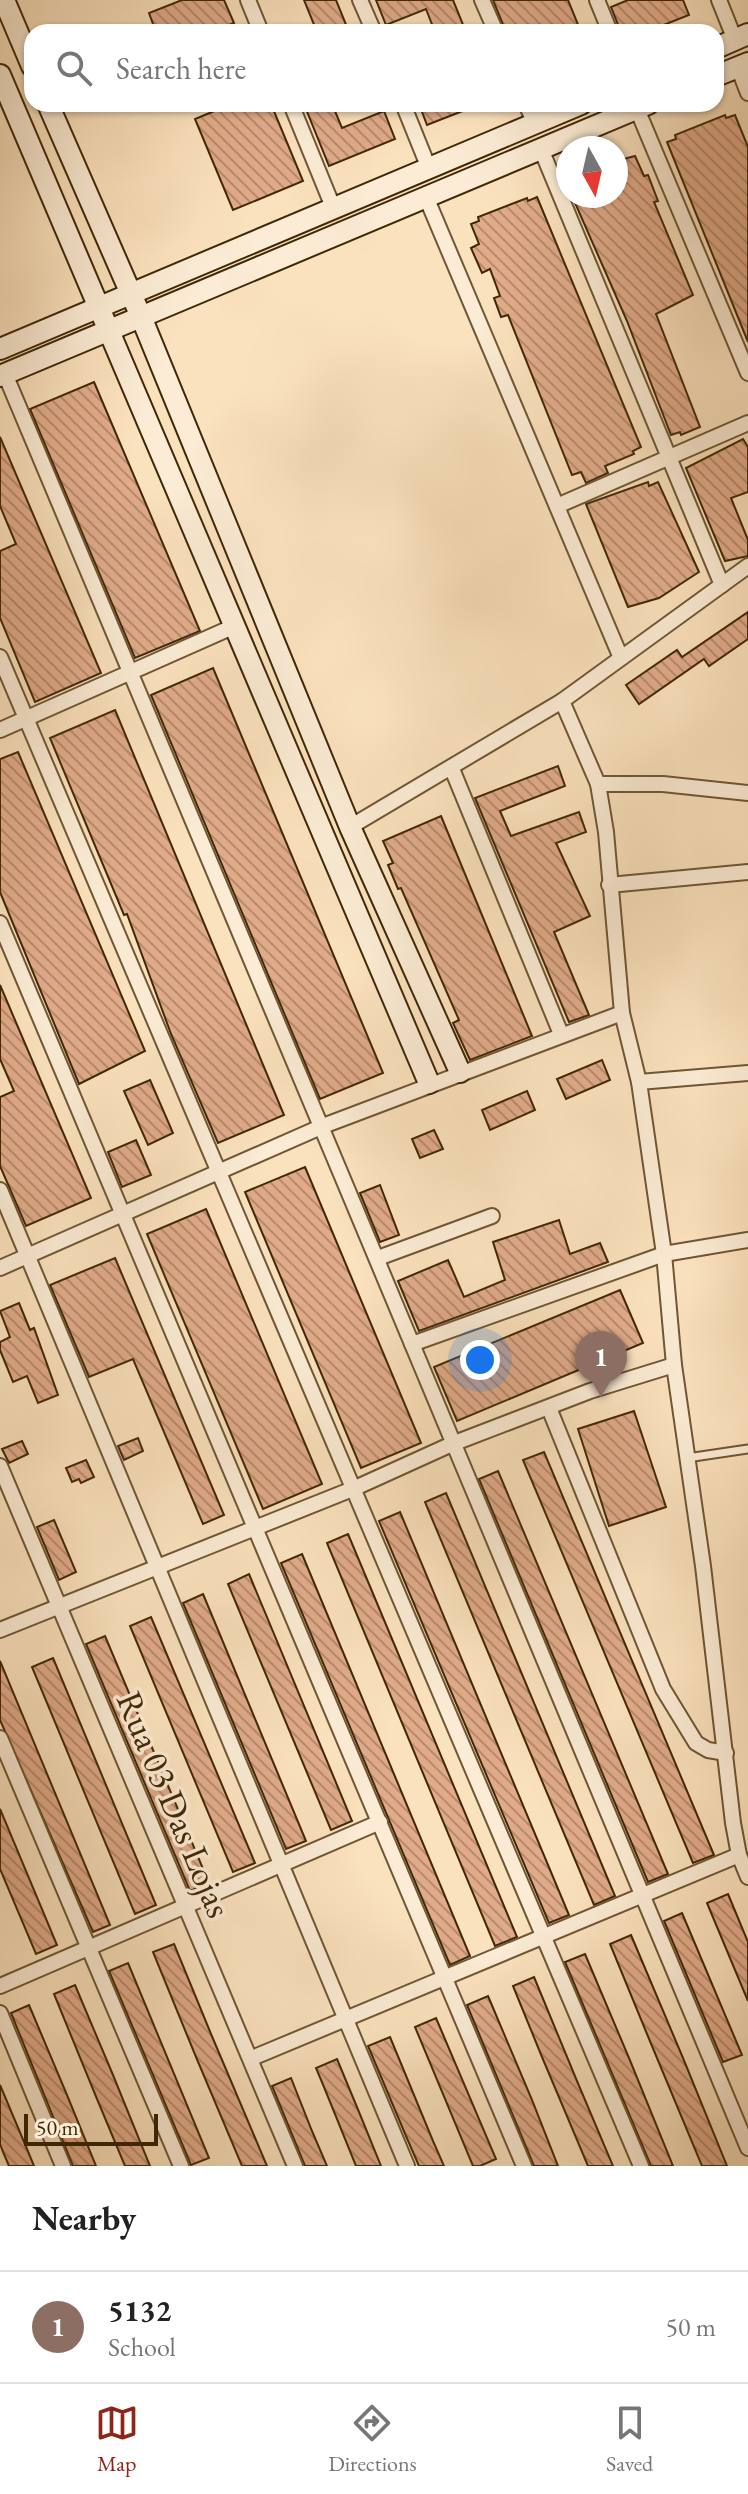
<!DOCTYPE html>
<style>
:root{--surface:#fff;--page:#f2f2f2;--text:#222;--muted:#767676;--line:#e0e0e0;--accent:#8f2418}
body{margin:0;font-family:"EB Garamond",serif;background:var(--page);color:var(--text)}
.compass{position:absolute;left:556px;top:136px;width:72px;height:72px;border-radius:50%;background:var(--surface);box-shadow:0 2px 6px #0004;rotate:172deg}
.scale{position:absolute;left:24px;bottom:20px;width:134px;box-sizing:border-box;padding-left:8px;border:4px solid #402806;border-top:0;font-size:22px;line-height:28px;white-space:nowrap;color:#402806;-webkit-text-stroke:6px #fcecd5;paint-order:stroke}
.you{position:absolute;left:480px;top:1360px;width:28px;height:28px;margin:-20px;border:6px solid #fff;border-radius:50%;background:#1a73e8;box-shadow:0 0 0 12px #1a73e833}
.badge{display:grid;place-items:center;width:52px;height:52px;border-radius:50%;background:var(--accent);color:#fff;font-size:26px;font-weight:700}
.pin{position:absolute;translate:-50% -66px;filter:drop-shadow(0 2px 4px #0008)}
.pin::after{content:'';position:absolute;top:42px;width:28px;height:24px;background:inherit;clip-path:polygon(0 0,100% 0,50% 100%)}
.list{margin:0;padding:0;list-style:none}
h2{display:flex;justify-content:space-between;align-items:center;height:104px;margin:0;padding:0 32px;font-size:34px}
h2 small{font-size:26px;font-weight:400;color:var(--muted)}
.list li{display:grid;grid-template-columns:52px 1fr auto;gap:24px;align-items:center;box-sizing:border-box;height:112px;padding:0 32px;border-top:2px solid var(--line)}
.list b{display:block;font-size:30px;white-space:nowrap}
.list p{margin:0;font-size:26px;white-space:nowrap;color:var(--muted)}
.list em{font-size:26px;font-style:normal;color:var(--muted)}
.icon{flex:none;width:44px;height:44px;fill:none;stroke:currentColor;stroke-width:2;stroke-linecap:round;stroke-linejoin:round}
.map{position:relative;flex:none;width:748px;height:2166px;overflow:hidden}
.search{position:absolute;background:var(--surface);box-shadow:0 2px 6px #0004;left:24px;right:24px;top:24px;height:88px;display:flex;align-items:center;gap:20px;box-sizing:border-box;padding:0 28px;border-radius:24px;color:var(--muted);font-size:30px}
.sheet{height:216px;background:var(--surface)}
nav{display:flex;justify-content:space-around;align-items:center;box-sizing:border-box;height:112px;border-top:2px solid var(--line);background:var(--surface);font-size:22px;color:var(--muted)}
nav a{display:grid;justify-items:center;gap:4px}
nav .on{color:var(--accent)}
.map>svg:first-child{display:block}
.building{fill:url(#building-back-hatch);stroke:#402806;stroke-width:2}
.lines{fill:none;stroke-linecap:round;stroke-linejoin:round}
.lane-casing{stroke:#6f5634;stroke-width:11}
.street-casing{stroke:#6f5634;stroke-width:18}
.secondary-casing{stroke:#402806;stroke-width:24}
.lane{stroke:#fcecd5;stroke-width:7}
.street{stroke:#fcecd5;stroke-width:14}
.secondary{stroke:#fcecd5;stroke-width:20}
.labels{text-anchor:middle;stroke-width:7;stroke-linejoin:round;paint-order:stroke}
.street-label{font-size:36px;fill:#402806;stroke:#fcecd5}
</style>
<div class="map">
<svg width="748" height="2166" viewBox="0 0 748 2166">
<defs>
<pattern id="building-back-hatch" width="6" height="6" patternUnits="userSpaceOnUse" patternTransform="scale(2)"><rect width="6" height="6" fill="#e1ab89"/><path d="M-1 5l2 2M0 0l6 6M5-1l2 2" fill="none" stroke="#b88b6e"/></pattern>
</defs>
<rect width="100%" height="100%" fill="#fbe2be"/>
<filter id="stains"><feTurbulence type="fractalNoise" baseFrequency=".0025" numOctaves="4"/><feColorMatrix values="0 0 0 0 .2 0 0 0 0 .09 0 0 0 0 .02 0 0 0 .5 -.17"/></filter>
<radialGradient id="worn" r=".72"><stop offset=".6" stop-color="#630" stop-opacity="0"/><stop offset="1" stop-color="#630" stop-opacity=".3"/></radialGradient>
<!-- building -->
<g class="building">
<polygon points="182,0 224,0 234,23 211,32 156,32 149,13"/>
<polygon points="304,0 336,0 349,32 317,32"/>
<polygon points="376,0 453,0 466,32 435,32 426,9 386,25"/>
<polygon points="493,0 568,0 581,32 506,32"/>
<polygon points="628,0 683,0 689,15 646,32 621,32 611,7"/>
<polygon points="231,104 271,104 303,181 233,210 195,119"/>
<polygon points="304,104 332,104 342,128 384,111 395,139 329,166"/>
<polygon points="419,104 478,104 478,105 427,125"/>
<polygon points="725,115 726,118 735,115 748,147 748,342 667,142 676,139 675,135"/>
<polygon points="635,156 644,176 648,175 658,201 654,202 693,295 656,314 700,427 681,435 680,432 671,435 627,321 572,196 616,196 616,161"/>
<polygon points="537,197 641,447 633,451 634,454 605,466 608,473 586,483 581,472 572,475 508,315 501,317 494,298 500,296 490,269 482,273 471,248 479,244 471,224 479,221 478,217 527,198 528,201"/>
<polygon points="94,382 200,631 135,658 30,409"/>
<polygon points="0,437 101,673 35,702 0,618 0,551 16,544 0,506"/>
<polygon points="743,439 748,447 748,492 731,498 748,540 748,556 725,561 686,468"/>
<polygon points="648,482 649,486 658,482 699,572 659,598 628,607 586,504"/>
<polygon points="748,612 748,639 709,666 704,659 639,704 626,685 677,650 682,657"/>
<polygon points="213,668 383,1073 320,1099 151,695"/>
<polygon points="115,710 284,1115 218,1143 171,1034 127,914 124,915 50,738"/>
<polygon points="18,752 145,1051 79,1084 0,892 0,759"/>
<polygon points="558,766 565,786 500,811 511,836 579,812 586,832 556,843 590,916 554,932 589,1015 569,1022 475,798"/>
<polygon points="441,816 532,1036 470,1060 453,1023 459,1020 401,888 398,889 388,865 393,863 383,841"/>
<polygon points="0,985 91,1198 26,1226 0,1166 0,1097 14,1091 0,1059"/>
<polygon points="602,1060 610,1080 566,1099 557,1079"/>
<polygon points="150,1080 173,1133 148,1145 124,1091"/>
<polygon points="527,1091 535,1110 490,1130 482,1110"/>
<polygon points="434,1130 443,1149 420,1158 412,1139"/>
<polygon points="136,1140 151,1175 122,1187 108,1152"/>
<polygon points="305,1167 421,1443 361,1468 245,1192"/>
<polygon points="380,1185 399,1235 380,1242 360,1193"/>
<polygon points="206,1209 322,1484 263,1509 147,1234"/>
<polygon points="559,1220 570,1254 600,1243 608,1262 419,1331 398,1281 448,1260 464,1297 505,1280 493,1242"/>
<polygon points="115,1258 224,1515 203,1524 133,1359 89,1377 50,1285"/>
<polygon points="620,1290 643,1343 457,1421 434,1367"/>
<polygon points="19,1303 30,1330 34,1328 58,1395 38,1403 27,1376 13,1382 0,1350 0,1342 10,1337 0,1311"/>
<polygon points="634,1411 666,1507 609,1526 578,1429"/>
<polygon points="138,1438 143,1451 124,1460 118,1446"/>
<polygon points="22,1441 28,1454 9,1463 2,1449"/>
<polygon points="544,1452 714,1855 693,1863 523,1460"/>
<polygon points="86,1460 94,1477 81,1483 79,1479 72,1482 66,1468"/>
<polygon points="498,1471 668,1874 648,1882 479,1479"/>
<polygon points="446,1493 615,1896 594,1905 425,1502"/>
<polygon points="400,1512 569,1915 549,1923 379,1521"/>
<polygon points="54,1520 76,1572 59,1580 37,1527"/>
<polygon points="348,1534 517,1937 495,1946 327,1543"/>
<polygon points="302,1554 470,1956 450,1965 281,1563"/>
<polygon points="249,1574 352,1821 331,1830 228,1584"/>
<polygon points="203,1594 306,1841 286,1849 183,1603"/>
<polygon points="151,1617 255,1863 233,1872 130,1626"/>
<polygon points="105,1636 209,1883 190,1891 86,1644"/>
<polygon points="53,1658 156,1905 135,1914 32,1667"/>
<polygon points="0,1661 110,1925 93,1932 0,1720"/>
<polygon points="0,1809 57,1945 36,1954 0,1869"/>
<polygon points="728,1894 748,1942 748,2001 707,1903"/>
<polygon points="682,1913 742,2055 723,2062 664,1921"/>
<polygon points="631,1935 683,2058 727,2166 702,2166 647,2034 610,1944"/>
<polygon points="174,1944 211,2034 267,2166 242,2166 196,2057 153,1952"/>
<polygon points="585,1954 629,2058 673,2166 651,2166 565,1962"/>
<polygon points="128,1963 209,2158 191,2165 109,1971"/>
<polygon points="534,1977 577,2081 613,2166 588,2166 542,2057 513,1986"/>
<polygon points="75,1985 113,2075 150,2166 125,2166 97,2099 54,1994"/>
<polygon points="488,1996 532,2100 558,2166 534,2166 467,2005"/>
<polygon points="29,2005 67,2095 96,2166 73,2166 11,2013"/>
<polygon points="436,2018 496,2159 480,2166 473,2166 415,2027"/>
<polygon points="390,2037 433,2141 444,2166 419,2166 406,2136 368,2046"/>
<polygon points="337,2059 359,2112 381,2166 356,2166 324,2087 316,2068"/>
<polygon points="291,2078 312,2131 327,2166 305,2166 272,2086"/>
<polygon points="0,2085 27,2149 34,2166 9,2166 3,2152 0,2144"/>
</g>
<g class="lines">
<!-- lane casing -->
<g class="lane-casing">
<polyline id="lane" points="687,1458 748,1449"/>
</g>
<!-- street casing -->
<g class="street-casing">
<g id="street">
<polyline points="248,0 261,32"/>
<polyline points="360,0 374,32"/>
<polyline points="482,0 496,32"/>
<polyline points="597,0 610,32"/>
<polyline points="719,0 735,40"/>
<polyline points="738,67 748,93"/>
<polyline points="291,104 333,207"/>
<polyline points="403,104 428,166"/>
<polyline points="526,104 535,124"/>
<polyline points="637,109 748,373"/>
<polyline points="541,149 722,585"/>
<polyline points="426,197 621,658"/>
<path d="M5,374C254,965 501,1556 748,2148"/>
<polyline points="557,506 748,423"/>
<polyline points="748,566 562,701 598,784 606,832 622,1013 639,1082 664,1254 674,1365 703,1566 733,1823 739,1855 748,1877"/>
<polyline points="0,657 641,2166"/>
<polyline points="0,730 237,625"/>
<polyline points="452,769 561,1034"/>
<polyline points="598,784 663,784 748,793"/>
<polyline points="350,827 562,701"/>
<polyline points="609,885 748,872"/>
<polyline points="0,923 524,2166"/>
<polyline points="639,1082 748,1073"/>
<polyline points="0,1190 407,2166"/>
<polyline points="378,1258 492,1216"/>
<polyline points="0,1268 323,1126 622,1013"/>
<polyline points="412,1344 664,1254 748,1240"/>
<polyline points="549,1408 663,1689 696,1743 708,1750 726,1753"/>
<polyline points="0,1466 295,2166"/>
<polyline points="0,1630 355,1488 452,1444 590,1391 674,1365"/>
<polyline points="0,1738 181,2166"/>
<polyline points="0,1986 380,1822"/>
<polyline points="0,2013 63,2166"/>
<polyline points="252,2058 739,1855"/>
</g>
</g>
<!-- secondary casing -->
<g class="secondary-casing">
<g id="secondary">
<polyline points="4,0 32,66"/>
<polyline points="716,48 748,34"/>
<polyline points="0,75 429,1083"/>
<polyline points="716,76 748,63"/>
<polyline points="48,104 142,319 350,827 460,1072"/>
<polyline points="0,349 581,104"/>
<polyline points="0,376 648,104"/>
</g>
</g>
<!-- lane -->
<use href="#lane" class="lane"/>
<!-- street -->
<use href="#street" class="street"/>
<!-- secondary -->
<use href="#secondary" class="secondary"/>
</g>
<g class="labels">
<!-- street labels -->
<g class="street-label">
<text transform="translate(175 1804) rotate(67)" y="13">Rua 03 Das Lojas</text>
</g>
</g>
<rect width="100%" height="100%" filter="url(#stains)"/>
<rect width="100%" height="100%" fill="url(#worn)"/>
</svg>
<svg class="compass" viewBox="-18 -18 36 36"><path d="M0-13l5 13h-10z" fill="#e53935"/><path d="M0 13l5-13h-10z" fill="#767676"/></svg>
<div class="scale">50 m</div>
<div class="you"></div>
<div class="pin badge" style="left:601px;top:1397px;background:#8d6e63">1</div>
<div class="search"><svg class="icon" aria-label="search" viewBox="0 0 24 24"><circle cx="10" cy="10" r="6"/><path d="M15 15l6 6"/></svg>Search here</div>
</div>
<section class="sheet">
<h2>Nearby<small></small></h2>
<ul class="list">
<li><span class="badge" style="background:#8d6e63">1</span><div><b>5132</b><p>School</p></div><em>50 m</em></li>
</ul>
</section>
<nav>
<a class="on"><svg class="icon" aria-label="map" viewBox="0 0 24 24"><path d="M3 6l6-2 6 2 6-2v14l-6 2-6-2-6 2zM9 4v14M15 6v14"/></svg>Map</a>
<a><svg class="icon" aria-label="directions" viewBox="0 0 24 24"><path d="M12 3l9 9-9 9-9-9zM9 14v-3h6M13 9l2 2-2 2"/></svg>Directions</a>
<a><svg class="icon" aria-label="saved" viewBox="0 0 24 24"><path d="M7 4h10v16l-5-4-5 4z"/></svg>Saved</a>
</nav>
